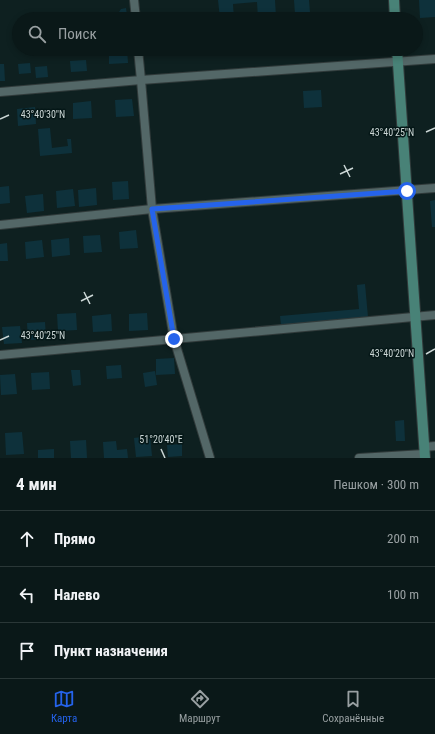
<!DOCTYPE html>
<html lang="ru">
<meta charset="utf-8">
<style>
:root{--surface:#0a1818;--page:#182525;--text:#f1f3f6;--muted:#99a0a2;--line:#2a3737;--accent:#2563eb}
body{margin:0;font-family:"Roboto Condensed",sans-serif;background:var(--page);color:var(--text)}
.stop{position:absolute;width:12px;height:12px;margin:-9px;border:3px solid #2563eb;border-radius:50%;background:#fff}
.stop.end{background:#2563eb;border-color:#fff;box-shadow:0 1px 4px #0008}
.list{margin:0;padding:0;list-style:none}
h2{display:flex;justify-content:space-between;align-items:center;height:52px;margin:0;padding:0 16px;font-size:17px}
h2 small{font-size:13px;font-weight:400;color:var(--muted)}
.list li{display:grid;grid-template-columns:26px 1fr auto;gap:12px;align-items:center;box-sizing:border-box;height:56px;padding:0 16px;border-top:1px solid var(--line)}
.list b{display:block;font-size:15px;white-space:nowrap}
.list em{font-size:13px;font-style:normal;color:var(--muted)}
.icon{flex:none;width:22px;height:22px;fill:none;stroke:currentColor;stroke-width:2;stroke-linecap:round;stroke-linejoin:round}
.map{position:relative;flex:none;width:435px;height:458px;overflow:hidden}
.search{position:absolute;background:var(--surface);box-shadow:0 2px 6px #0003;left:12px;right:12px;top:12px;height:44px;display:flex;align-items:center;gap:10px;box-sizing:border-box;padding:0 14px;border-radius:22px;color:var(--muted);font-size:15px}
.sheet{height:220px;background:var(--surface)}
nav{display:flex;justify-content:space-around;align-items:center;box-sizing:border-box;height:56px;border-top:1px solid var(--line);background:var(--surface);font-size:11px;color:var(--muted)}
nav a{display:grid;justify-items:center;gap:2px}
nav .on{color:var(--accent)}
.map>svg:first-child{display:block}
.building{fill:#0e313b}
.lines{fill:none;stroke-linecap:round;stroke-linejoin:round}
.street-casing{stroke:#313b3b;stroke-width:10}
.secondary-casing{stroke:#313b3b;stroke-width:12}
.street{stroke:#536767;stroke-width:8}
.secondary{stroke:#488277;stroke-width:10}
.route{stroke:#2563eb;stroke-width:5}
.ticks{fill:none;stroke:#cbd6d5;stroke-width:1.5}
.ticks-label{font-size:10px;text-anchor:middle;fill:#cbd6d5;stroke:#051717;stroke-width:3;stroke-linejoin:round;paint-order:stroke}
</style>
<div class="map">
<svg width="435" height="458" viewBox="0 0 435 458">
<rect width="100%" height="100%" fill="#0e2020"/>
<!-- building -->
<g class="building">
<polygon points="218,0 275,0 276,17 258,18 257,2 233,4 234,19 220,19"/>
<polygon points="294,0 309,0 310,13 295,14"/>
<polygon points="419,0 435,0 435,17 420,18"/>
<polygon points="126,8 127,16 106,17 106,13 119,12 121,9"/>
<polygon points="109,49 127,49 128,63 109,64"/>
<polygon points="86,60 87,71 71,72 70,61"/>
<polygon points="30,63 31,73 19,74 18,64"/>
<polygon points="0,64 4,64 5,81 0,81"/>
<polygon points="47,66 48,77 36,78 35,67"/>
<polygon points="321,90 322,107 304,108 303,91"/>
<polygon points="132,99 134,116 116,117 115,100"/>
<polygon points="91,101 92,118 73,119 73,103"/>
<polygon points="35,107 36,124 18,126 17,109"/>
<polygon points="50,128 52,148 68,146 67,139 71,139 72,153 40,156 38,129"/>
<polygon points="128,181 129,199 113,200 112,182"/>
<polygon points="9,186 10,203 0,204 0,187"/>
<polygon points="96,188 97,205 79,207 78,190"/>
<polygon points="73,189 75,206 57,208 56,191"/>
<polygon points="43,194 44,211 27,213 25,196"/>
<polygon points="435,200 435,227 432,227 430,201"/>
<polygon points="136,230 138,248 120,249 119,232"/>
<polygon points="100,235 102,252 84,253 83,236"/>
<polygon points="69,238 70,255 52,257 51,240"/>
<polygon points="42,240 44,257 26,259 25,242"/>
<polygon points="7,243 8,261 0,261 0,244"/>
<polygon points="365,284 368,317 281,325 280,316 359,309 357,285"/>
<polygon points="76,313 77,330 58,331 57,314"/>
<polygon points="147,313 148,330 129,331 129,314"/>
<polygon points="111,314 112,331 93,332 92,316"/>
<polygon points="45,322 46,339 28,340 27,323"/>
<polygon points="20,326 22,343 4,344 2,327"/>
<polygon points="174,358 175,374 156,375 156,359"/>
<polygon points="121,365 122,378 107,379 106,366"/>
<polygon points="71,370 80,370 81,385 73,386"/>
<polygon points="155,371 157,385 145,387 143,373"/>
<polygon points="49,372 50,389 32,390 31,373"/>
<polygon points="15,374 17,394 1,395 0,375"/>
<polygon points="404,420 405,441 396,441 395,421"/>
<polygon points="22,432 24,454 6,455 5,433"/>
<polygon points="150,436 152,456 136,457 134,438"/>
<polygon points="86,440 87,458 71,458 70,441"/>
<polygon points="116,441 117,450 127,449 128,458 104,458 103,442"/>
<polygon points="182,444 182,456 168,457 167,445"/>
<polygon points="54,449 54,458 38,458 38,450"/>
</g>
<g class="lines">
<!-- street casing -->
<g class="street-casing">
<g id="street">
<polyline points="134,0 136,19"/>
<polyline points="0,92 141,80 138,49"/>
<polyline points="0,225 152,209 435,188"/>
<polyline points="0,355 435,315"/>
<polyline points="424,447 435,446"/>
<polyline points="210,458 174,339 152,209 141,80 435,59"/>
<polyline points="359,458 424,454"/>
</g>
</g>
<!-- secondary casing -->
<g class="secondary-casing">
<g id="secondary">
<polyline points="394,0 395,19"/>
<polyline points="397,49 425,458"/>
</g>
</g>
<!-- street -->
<use href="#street" class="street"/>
<!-- secondary -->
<use href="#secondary" class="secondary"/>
</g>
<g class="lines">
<!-- route -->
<polyline class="route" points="174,339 152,209 407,191"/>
</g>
<!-- ticks -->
<path class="ticks" d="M0,119L9,115M426,132L435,128M344,165L350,177M340,174L353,168M84,292L90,304M81,301L93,295M0,340L9,336M426,354L435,349M161,449L165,458"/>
<g class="ticks-label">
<text x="43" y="118">43°40'30"N</text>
<text x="392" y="136">43°40'25"N</text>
<text x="43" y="339">43°40'25"N</text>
<text x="392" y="357">43°40'20"N</text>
<text x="161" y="443">51°20'40"E</text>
</g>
</svg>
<div class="stop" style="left:407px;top:191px"></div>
<div class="stop end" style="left:174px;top:339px"></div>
<div class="search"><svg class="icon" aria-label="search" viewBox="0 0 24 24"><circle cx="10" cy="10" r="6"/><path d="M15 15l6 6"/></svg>Поиск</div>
</div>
<section class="sheet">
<h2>4 мин<small>Пешком · 300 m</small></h2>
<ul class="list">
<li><svg class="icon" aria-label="ahead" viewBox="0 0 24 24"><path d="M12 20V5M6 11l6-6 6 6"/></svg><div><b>Прямо</b></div><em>200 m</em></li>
<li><svg class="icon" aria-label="left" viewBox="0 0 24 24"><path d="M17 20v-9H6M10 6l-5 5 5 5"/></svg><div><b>Налево</b></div><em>100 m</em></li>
<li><svg class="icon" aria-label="arrive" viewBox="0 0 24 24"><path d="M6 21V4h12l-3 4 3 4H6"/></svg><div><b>Пункт назначения</b></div></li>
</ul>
</section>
<nav>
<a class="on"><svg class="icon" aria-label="map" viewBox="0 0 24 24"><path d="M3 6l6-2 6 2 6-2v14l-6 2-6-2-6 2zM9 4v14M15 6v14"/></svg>Карта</a>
<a><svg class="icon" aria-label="directions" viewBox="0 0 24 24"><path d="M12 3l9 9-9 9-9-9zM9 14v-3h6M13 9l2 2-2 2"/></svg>Маршрут</a>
<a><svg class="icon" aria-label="saved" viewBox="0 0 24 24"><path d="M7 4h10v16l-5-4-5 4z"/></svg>Сохранённые</a>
</nav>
